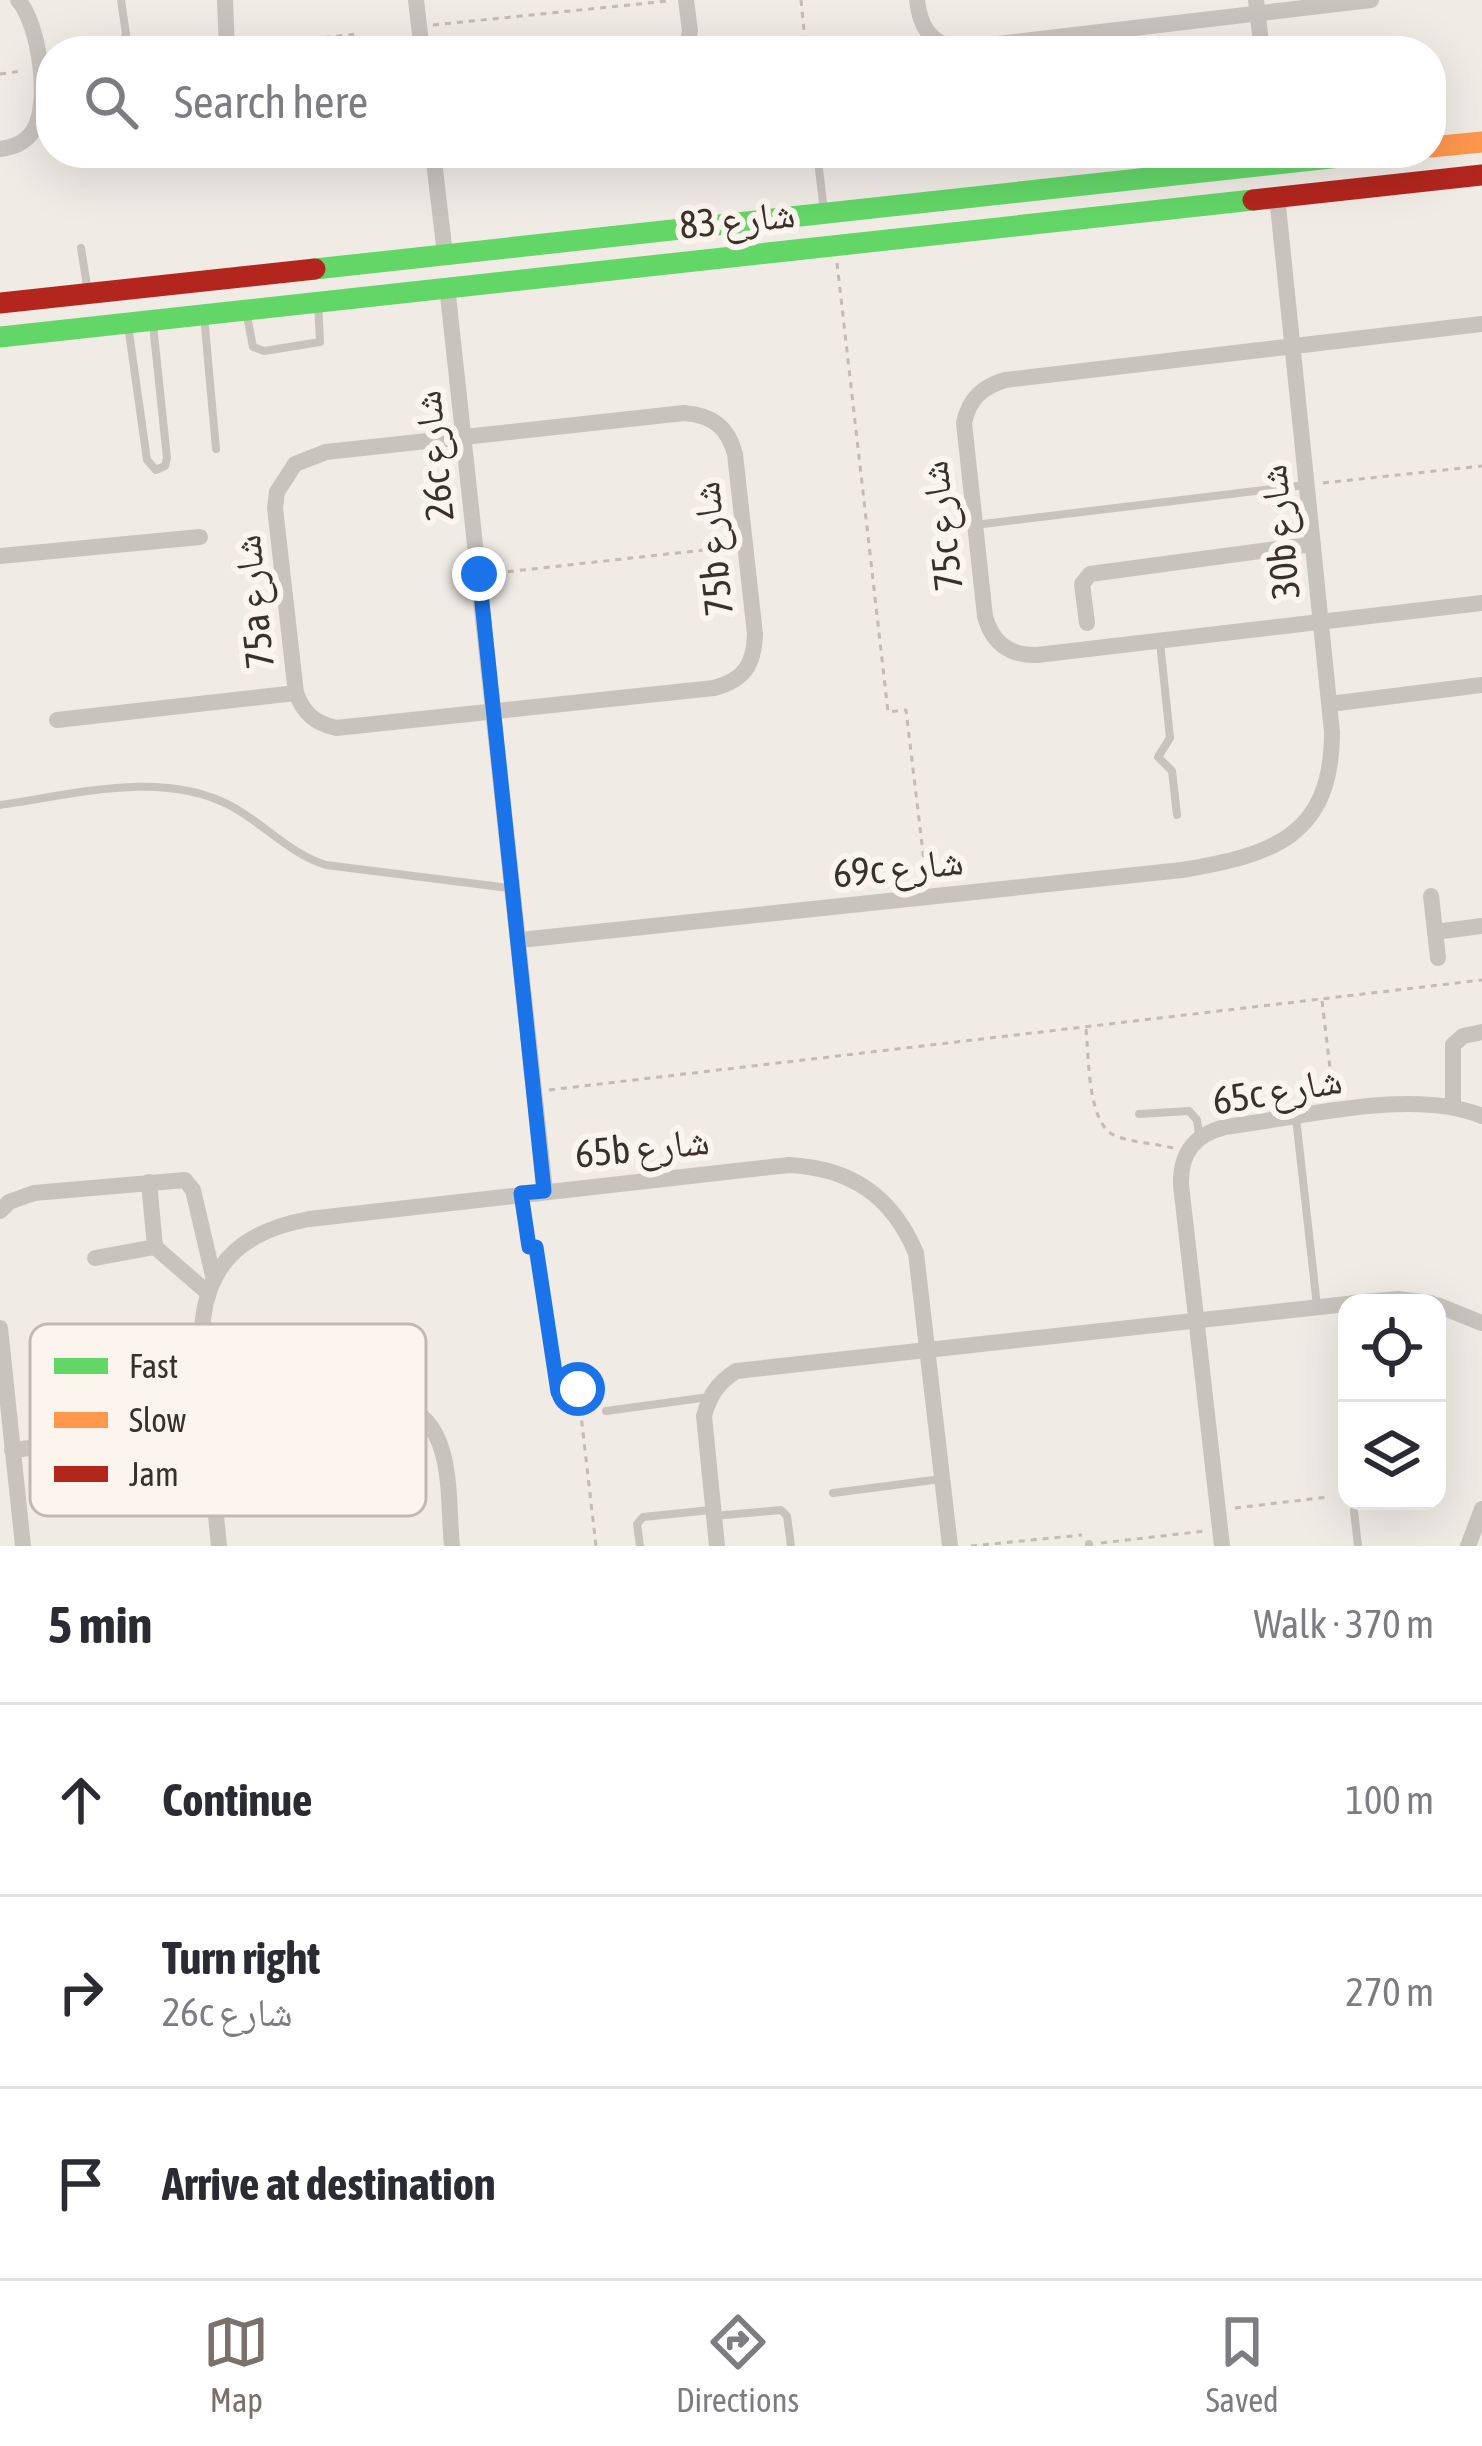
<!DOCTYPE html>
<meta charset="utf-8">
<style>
:root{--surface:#fff;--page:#f2f2f3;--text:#2b2b33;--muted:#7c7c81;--line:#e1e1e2;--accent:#7a716c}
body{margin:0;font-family:"Asap Condensed","Noto Naskh Arabic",sans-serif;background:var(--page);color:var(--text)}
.controls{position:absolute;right:36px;bottom:36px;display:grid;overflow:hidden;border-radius:24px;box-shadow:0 12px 48px #0002}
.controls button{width:108px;height:108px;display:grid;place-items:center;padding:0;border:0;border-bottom:3px solid var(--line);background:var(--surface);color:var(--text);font:60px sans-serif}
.stop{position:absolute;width:36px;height:36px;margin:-27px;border:9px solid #1a73e8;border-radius:50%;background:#fff}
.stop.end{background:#1a73e8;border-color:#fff;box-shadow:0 3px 12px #0008}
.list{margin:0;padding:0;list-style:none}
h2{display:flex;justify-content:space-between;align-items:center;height:156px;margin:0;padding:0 48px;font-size:51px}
h2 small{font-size:39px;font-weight:400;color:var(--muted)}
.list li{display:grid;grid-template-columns:78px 1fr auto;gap:36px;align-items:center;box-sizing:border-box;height:192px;padding:0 48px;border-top:3px solid var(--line)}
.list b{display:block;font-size:45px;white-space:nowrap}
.list p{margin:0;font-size:39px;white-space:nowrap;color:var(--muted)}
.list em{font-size:39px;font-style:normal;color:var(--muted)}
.icon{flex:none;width:66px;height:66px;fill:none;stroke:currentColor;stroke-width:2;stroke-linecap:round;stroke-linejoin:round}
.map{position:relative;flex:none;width:1482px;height:1546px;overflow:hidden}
.search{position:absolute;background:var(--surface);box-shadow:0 12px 48px #0002;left:36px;right:36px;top:36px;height:132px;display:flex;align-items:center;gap:30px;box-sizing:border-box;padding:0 42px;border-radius:48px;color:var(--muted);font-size:45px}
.sheet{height:732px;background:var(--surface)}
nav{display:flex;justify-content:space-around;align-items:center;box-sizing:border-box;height:168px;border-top:3px solid var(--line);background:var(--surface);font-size:33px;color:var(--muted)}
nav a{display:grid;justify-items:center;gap:6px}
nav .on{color:var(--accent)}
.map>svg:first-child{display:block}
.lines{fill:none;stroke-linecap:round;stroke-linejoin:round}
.path{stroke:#c2bbb6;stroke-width:3;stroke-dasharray:6 6;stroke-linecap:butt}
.lane{stroke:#c9c3be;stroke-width:8}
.street{stroke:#c9c3be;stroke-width:16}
.fast{stroke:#63d668;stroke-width:21}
.slow{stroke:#ff974d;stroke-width:21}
.jam{stroke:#b3261e;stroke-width:21}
.route{stroke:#1a73e8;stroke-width:15}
.labels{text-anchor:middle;stroke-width:12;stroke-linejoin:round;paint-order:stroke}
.street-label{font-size:39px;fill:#3b302b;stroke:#fbf5ee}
.key{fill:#fbf5ee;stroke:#c1bab4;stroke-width:3}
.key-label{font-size:33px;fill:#3b302b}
</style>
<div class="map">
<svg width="1482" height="1546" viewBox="0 0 1482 1546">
<rect width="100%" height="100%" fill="#f0ebe5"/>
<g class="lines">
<!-- path -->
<g class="path">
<polyline points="801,0 806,51"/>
<polyline points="433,25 668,1"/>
<polyline points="241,47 356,34"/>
<polyline points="0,74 22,71"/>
<polyline points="837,263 888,712 906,710 926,878"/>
<polyline points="1323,483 1482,466"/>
<polyline points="496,573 731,547"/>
<polyline points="1322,1001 1333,1093"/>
<path d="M1086,1029C1089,1056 1087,1126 1116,1136C1134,1143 1154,1143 1173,1148"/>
<polyline points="549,1090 1482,980"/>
<polyline points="524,1213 529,1247 536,1247 558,1392 578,1389 596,1546"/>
<polyline points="1235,1508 1328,1497"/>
<polyline points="1101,1543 1205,1531"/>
<polyline points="971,1546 1082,1535"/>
</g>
<!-- lane -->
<g class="lane">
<polyline points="120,51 126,34 121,0"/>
<polyline points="817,153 824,211"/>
<polyline points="81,248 88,292"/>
<polyline points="246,311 253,347 264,351 320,342 318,302"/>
<polyline points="204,316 216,449"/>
<polyline points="128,325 147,460 156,470 165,466 167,458 153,325"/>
<polyline points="975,525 1305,485"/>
<polyline points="1160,642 1170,738 1158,757 1172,771 1177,815"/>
<path d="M0,805C73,795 162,769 231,806C263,823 290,854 326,865L509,888"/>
<polyline points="1139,1114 1189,1111 1197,1120 1199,1135"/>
<polyline points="1296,1118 1317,1306"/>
<polyline points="606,1411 709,1397"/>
<polyline points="833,1493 941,1479"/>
<polyline points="1354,1511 1358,1546"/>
<polyline points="714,1516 781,1510 787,1516 791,1546"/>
<polyline points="1089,1544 1089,1546"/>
<polyline points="640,1546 637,1524 643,1517 711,1510"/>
</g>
<!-- street -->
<g class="street">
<polyline points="225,0 227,51"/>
<polyline points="416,0 422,51"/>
<polyline points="686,0 690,31 686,51"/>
<path d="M917,0C920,26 929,42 956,49L1371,0"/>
<polyline points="1256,0 1262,51"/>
<path d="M0,149C14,147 25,143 33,131C51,104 39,23 18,0"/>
<polyline points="433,153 445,254"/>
<polyline points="447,286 545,1191"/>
<path d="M1482,324L1005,380C982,387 969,399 964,423L985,616C992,643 1010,656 1037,655L1482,603"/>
<path d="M684,413C712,415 728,427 735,454L755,634C754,665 744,680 714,688L336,728C315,723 304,714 296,693L275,508L277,492L295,464L326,452Z"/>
<polyline points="0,556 200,537"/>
<polyline points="1087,623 1082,584 1090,574 1313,544"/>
<polyline points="1330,704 1482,685"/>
<polyline points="57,720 296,693"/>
<polyline points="1431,896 1438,958"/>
<polyline points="1435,932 1482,926"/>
<path d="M520,940L1182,870C1272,855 1332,837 1332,732L1277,196"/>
<polyline points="1453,1105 1453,1045 1463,1036 1482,1032"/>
<polyline points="0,1211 9,1202 34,1193 185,1180 193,1190 214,1280"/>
<polyline points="155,1247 208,1293"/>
<polyline points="95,1258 155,1247 149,1182"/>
<polyline points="1352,1303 1398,1299 1431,1303"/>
<polyline points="1437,1305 1482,1323"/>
<polyline points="0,1328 23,1546"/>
<path d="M12,1450L403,1407C456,1422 447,1501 452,1546"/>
<path d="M219,1546C215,1503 210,1460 206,1418C196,1321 191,1241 309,1219L789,1165C851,1168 892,1196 916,1253L950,1546"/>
<path d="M717,1546L704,1416C710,1394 718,1383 736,1371L1347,1304"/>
<path d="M1222,1546L1181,1185C1180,1153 1194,1135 1225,1127C1300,1118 1413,1087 1482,1116"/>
<polyline points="1468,1546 1482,1509"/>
</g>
<!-- fast -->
<g class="fast">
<polyline points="315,269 1377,153"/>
<polyline points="0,337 1253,200"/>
</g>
<!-- slow -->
<polyline class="slow" points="1431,147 1482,142"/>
<!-- jam -->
<g class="jam">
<polyline points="1253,200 1482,175"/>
<polyline points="0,303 315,269"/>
</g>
</g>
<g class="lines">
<!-- route -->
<polyline class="route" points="479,574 544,1191 521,1193 529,1247 536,1247 558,1392 578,1389"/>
</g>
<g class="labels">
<!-- street labels -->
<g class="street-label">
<text transform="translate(737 219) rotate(-6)" y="14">شارع 83</text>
<text transform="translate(433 456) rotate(-96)" y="14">26c شارع</text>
<text transform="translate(941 526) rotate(-97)" y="14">75c شارع</text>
<text transform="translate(1279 532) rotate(-96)" y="14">30b شارع</text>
<text transform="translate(712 549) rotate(-96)" y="14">75b شارع</text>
<text transform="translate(253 602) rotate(-96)" y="14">75a شارع</text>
<text transform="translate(898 867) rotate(-6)" y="14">69c شارع</text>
<text transform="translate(1277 1090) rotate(-10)" y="14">65c شارع</text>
<text transform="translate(642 1147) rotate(-6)" y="14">65b شارع</text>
</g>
</g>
<!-- legend -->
<rect x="30" y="1324" width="396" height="192" rx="18" class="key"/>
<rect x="54" y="1358" width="54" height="16" fill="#63d668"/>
<rect x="54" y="1412" width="54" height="16" fill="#ff974d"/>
<rect x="54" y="1466" width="54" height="16" fill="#b3261e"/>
<g class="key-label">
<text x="129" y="1378">Fast</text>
<text x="129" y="1432">Slow</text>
<text x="129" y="1486">Jam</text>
</g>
</svg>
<div class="controls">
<button><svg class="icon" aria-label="locate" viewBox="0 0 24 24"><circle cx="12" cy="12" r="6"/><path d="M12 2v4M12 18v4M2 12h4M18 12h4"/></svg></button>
<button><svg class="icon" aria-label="layers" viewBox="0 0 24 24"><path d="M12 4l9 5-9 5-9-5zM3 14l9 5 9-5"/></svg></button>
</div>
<div class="stop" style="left:578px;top:1389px"></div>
<div class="stop end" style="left:479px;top:574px"></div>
<div class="search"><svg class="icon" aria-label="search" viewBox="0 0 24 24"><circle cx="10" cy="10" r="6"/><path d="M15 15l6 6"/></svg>Search here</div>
</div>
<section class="sheet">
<h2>5 min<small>Walk · 370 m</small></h2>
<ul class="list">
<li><svg class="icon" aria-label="ahead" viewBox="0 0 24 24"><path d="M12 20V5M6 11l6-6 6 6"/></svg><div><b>Continue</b></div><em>100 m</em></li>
<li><svg class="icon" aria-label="right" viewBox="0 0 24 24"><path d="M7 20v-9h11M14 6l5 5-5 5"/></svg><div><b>Turn right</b><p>26c شارع</p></div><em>270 m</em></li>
<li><svg class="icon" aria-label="arrive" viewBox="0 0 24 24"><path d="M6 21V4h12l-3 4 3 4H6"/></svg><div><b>Arrive at destination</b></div></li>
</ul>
</section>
<nav>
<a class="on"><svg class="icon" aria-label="map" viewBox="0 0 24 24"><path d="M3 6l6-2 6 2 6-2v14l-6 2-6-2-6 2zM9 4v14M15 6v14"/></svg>Map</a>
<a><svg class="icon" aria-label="directions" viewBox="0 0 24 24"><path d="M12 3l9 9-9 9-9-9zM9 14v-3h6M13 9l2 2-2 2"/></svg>Directions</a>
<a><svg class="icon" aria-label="saved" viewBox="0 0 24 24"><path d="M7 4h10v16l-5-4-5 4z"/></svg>Saved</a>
</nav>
